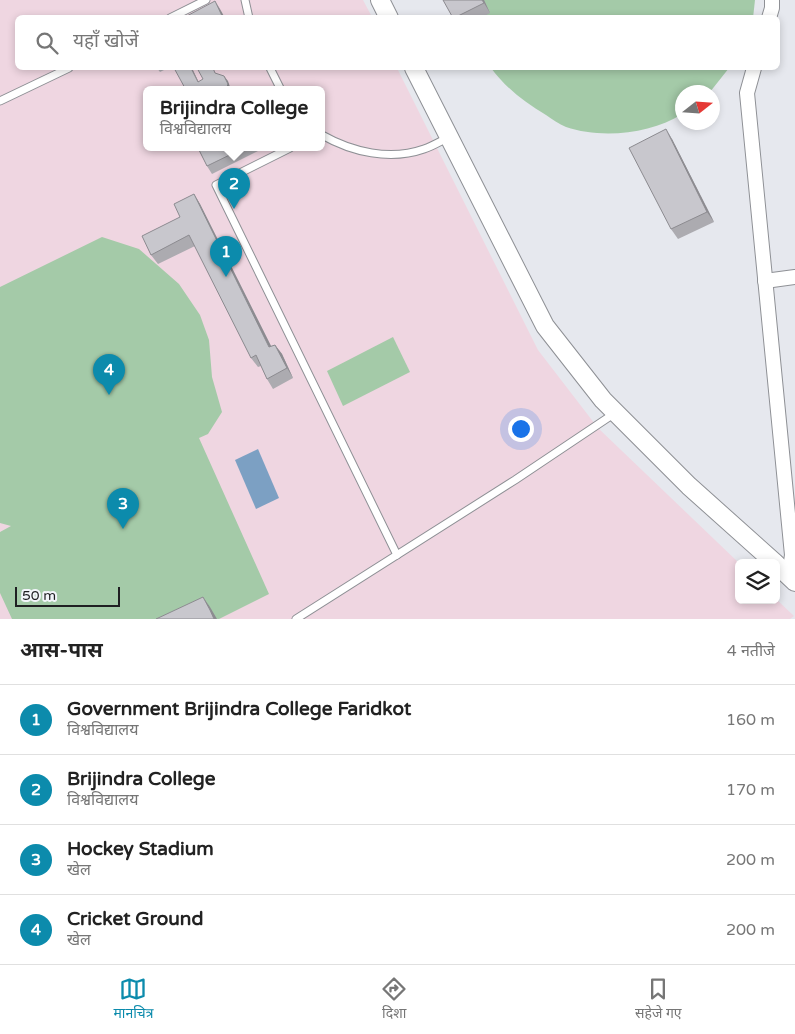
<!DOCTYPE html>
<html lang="hi">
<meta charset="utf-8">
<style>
:root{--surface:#fff;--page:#f2f2f2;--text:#222;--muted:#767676;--line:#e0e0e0;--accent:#0c8bac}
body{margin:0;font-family:"Varela Round","Noto Sans Devanagari",sans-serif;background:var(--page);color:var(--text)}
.controls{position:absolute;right:15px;bottom:15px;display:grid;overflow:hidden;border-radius:8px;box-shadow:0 2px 8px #0003}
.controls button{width:45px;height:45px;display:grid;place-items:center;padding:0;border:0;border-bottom:1px solid var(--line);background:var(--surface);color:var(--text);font:25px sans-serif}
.compass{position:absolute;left:675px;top:85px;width:45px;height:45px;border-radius:50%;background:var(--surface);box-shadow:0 2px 8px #0003;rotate:73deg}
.scale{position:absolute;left:15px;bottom:12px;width:105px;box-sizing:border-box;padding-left:5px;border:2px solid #1f1f22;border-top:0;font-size:14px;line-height:18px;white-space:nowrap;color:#1f1f22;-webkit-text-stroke:4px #f3f5fb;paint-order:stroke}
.you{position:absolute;left:520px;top:428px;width:18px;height:18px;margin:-12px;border:4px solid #fff;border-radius:50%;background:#1a73e8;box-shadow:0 0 0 8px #1a73e833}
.badge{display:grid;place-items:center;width:32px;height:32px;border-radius:50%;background:var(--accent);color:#fff;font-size:16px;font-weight:700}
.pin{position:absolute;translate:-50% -41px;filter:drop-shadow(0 1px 2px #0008)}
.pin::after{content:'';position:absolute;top:26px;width:18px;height:15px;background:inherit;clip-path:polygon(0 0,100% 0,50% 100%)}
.popup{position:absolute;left:143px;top:86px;width:182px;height:65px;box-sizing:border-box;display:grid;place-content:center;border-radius:8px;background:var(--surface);filter:drop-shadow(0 1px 4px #0005);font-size:16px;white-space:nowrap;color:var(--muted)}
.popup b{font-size:19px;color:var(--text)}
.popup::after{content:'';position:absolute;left:50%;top:100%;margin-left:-10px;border:10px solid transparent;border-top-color:var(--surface)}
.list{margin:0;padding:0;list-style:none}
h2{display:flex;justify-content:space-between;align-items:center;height:65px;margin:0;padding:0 20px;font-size:21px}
h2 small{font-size:16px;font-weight:400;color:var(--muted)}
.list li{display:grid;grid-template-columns:32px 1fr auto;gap:15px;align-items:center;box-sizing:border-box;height:70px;padding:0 20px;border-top:1px solid var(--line)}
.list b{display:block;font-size:19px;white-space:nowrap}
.list p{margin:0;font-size:16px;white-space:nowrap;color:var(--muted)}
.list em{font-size:16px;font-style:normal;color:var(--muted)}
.icon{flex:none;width:28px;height:28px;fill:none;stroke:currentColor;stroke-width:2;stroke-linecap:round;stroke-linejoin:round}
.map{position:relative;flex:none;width:795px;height:619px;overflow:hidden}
.search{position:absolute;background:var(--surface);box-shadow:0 2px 8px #0003;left:15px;right:15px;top:15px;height:55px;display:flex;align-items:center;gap:12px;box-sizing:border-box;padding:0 18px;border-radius:8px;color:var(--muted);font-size:19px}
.sheet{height:345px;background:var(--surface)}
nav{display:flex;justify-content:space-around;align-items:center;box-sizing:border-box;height:70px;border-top:1px solid var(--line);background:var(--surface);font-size:14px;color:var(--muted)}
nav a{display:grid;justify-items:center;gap:2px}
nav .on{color:var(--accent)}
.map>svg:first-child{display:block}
.education{fill:#efd6e1;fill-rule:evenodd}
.green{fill:#a4caa8}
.water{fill:#7ca0c3}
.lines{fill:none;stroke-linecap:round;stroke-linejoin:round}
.service-casing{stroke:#8e9095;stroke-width:9}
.minor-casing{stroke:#8e9095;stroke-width:16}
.tertiary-casing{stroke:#8e9095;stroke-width:20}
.service{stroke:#fff;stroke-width:7}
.minor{stroke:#fff;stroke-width:14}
.tertiary{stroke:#fff;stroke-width:18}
.wall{fill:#acabb0}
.shaded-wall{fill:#8c8b90}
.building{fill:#c8c7cd;stroke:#8c8b90}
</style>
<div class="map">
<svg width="795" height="619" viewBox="0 0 795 619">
<rect width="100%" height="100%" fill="#e6e8ee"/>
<!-- education -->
<path class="education" d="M0,0H363L372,17L18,18V68H397L538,350L598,428L739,563V600L776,599L794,616L790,619H0ZM146,90H322V148H146Z"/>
<!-- green -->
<g class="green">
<polygon points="457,0 755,0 753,18 466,17"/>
<path d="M491,68H729L710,92H682V114C651,134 601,139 566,127C559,124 552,119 546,115C524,102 506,88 491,68Z"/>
<polygon points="102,237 139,249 179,284 200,315 209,340 212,377 222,412 208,434 199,438 269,594 219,619 12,619 0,593 0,532 11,526 0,523 0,287"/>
<polygon points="393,337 410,372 343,406 327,371"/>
</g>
<!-- water -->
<polygon class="water" points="258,449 279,498 256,509 235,460"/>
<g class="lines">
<!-- service casing -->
<g class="service-casing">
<g id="service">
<polyline points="245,0 249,18"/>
<polyline points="170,18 206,0"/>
<polyline points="270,68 281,90"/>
<polyline points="0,101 69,68"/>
<path d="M322,135C352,152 390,161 424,149C433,146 441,141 449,137"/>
<polyline points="290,148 216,185 397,555"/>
<polyline points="296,619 515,480 615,413"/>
</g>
</g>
<!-- minor casing -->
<g class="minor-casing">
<g id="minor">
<polyline points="769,18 772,8 772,0"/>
<polyline points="754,68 747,93 792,555 789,575"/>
<polyline points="765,281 795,277"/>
</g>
</g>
<!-- tertiary casing -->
<g class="tertiary-casing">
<g id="tertiary">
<polyline points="380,0 389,18"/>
<polyline points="414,68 545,326 603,400 689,486 775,563"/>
<polyline points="776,564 795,582"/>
</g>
</g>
<!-- service -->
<use href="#service" class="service"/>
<!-- minor -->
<use href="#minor" class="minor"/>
<!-- tertiary -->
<use href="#tertiary" class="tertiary"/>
</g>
<!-- wall -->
<g class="wall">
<polygon points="484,0 490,13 481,18 453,18"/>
<polygon points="157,68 168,68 160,72"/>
<polygon points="672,139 714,222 678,239 671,229"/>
<polygon points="198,148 264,148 212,174 207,166"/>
<polygon points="194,194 200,204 271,346 275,345 282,354 293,378 273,389 267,379 261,366 258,367 251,358 195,246 158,264 151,255 180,217"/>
</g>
<!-- shaded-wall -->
<g class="shaded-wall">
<polygon points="482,0 484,0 490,13 484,3"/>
<polygon points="215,1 220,9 225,18 223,18"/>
<polygon points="191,68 192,68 201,87 198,82"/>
<polygon points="224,76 228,81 231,90 226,90"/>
<polygon points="666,129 672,139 714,222 707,212"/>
<polygon points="194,194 200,204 276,356 269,347"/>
<polygon points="275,345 282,354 293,378 287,368"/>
<polygon points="203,597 210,607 217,619 214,619"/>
</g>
<!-- building -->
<g class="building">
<polygon points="443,0 482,0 484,3 454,18 453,18"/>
<polygon points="215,1 223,18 183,18"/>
<polygon points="174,68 191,68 198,82 203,79 197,68 213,68 215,73 224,76 228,84 226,90 186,90"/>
<polygon points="666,129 707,212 671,229 629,148"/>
<polygon points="198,148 244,148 207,166"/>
<polygon points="194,194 269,347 275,345 287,368 267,379 256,355 251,358 189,235 151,255 142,236 180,217 174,204"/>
<polygon points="203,597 210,610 214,619 156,619"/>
</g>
</svg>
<div class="controls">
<button><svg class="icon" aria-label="layers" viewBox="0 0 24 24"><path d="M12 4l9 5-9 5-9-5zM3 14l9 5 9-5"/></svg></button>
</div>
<svg class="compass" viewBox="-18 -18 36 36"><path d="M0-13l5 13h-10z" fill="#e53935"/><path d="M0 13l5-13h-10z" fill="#767676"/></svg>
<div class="scale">50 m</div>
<div class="you"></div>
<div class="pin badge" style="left:226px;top:277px">1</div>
<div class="pin badge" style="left:234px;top:209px">2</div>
<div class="popup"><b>Brijindra College</b>विश्वविद्यालय</div>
<div class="pin badge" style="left:123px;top:529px">3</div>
<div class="pin badge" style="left:109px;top:395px">4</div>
<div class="search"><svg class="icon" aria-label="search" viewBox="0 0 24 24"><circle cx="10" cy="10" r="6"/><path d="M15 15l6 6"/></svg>यहाँ खोजें</div>
</div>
<section class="sheet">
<h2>आस-पास<small>4 नतीजे</small></h2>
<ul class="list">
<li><span class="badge">1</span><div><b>Government Brijindra College Faridkot</b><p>विश्वविद्यालय</p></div><em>160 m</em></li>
<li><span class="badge">2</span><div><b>Brijindra College</b><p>विश्वविद्यालय</p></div><em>170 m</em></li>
<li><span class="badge">3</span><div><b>Hockey Stadium</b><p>खेल</p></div><em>200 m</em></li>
<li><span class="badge">4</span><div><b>Cricket Ground</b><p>खेल</p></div><em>200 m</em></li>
</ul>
</section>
<nav>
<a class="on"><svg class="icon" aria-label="map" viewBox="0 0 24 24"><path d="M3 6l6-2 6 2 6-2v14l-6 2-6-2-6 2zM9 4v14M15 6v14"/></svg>मानचित्र</a>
<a><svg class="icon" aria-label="directions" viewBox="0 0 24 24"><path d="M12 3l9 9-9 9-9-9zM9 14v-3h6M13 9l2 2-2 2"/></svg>दिशा</a>
<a><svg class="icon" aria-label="saved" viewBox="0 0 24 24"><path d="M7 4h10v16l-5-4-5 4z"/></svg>सहेजे गए</a>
</nav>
